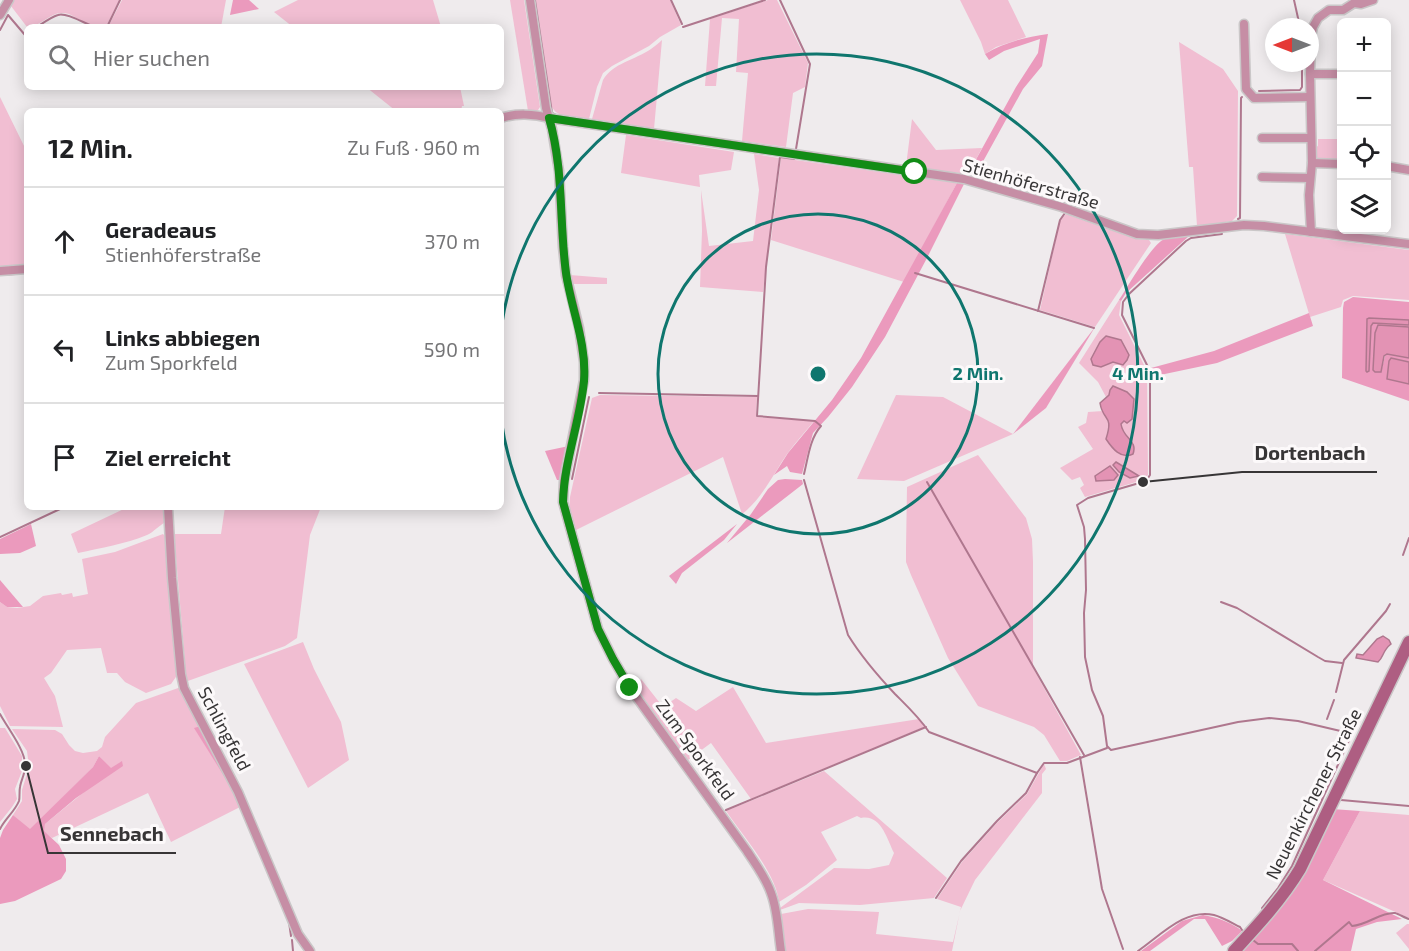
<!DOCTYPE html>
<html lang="de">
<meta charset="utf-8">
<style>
:root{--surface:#fff;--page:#f6f6f6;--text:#202124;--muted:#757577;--line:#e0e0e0}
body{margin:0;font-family:"Exo 2",sans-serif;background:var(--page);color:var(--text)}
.controls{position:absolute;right:18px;top:18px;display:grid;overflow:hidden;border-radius:9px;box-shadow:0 3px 15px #0003}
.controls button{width:54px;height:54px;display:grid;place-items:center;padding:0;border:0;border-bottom:2px solid var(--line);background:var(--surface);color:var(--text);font:30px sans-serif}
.compass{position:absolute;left:1265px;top:18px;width:54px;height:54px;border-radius:50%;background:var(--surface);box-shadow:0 3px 15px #0003;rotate:270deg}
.stop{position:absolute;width:18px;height:18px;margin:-14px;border:4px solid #128c16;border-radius:50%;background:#fff}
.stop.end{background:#128c16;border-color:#fff;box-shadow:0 2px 6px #0008}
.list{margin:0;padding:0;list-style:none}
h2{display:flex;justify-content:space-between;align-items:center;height:78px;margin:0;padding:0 24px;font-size:26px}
h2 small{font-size:20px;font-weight:400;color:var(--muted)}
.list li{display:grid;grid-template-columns:39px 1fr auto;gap:18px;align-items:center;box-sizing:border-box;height:108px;padding:0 24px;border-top:2px solid var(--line)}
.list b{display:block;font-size:22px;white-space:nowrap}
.list p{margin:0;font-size:20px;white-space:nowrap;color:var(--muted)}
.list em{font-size:20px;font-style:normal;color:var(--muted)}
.icon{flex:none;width:33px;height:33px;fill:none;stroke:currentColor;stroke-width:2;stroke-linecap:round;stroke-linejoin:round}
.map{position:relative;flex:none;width:1409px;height:951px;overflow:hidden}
.search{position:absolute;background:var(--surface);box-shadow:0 3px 15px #0003;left:24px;top:24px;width:480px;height:66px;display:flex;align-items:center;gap:15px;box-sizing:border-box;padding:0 21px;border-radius:9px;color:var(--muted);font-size:22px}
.panel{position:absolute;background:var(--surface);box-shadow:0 3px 15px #0003;left:24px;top:108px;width:480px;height:402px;border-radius:9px}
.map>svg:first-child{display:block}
.green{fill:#f1bed2}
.forest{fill:#eb9abd}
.water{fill:#e393b4;stroke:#af778e;stroke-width:1.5}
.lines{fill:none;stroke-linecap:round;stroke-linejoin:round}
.stream{stroke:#af778e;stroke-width:2}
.street-casing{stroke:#cac7c8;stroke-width:11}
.secondary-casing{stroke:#cac7c8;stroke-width:15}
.street{stroke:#c68ea5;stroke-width:8}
.secondary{stroke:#ae5e82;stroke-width:12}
.route{stroke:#128c16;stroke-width:8}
.ring{fill:none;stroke:#0f766e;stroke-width:3}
.labels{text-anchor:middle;stroke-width:6;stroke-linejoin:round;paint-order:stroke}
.street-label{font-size:18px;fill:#373536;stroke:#fcf9fa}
.centre{fill:#0f766e;stroke:#fcf9fa;stroke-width:3}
.ring-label{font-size:18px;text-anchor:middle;font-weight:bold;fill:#0f766e;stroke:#fcf9fa;stroke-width:6;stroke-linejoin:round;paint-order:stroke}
.leader{fill:none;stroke:#373536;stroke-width:2}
.callout-dot{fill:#373536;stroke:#fcf9fa;stroke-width:2}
.callout-label{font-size:20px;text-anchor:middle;font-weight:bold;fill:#373536;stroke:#fcf9fa;stroke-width:6;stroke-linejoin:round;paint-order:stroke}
</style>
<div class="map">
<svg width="1409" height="951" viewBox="0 0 1409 951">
<rect width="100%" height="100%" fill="#efebed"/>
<!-- green -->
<g class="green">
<path d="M14,0H119L106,27C97,27 89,24 82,21C76,18 70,13 63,13C50,12 41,27 27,27L11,6Z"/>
<polygon points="122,0 226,0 221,27 108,27"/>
<polygon points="298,0 433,0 441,27 293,27 274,12"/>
<polygon points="510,0 524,0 540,107 538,110 528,111"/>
<path d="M536,0H670L681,25L660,37L649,46L612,66L603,73L597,87L589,119C577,117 558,119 552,107Z"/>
<polygon points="768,0 777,0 808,63 805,87 793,93 786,147 742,141 748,73 736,72 739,19 722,18 716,86 705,86 710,19"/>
<polygon points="960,0 1008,0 1026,37 996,47 985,54 981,42"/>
<path d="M662,40L654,129L592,119L603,80C613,63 635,60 651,49C655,46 659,43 662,40Z"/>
<polygon points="1179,42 1223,69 1238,91 1237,216 1232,221 1197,226 1193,167 1189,167"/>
<polygon points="366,87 460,87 464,106 462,106 461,111 396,111"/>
<polygon points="0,97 26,150 27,149 27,267 0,270"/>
<polygon points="912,119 936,150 982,148 968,174 907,167 907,158"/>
<polygon points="626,135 734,152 731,170 699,175 700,187 621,173"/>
<polygon points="1318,139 1341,139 1341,160 1318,159 1316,155 1316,147 1318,146"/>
<polygon points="754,154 779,158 763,292 700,287 702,231 701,190 709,246 753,241 759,190"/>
<polygon points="781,158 957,183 904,282 771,240"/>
<polygon points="1066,214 1136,239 1149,240 1151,243 1095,327 1040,310 1060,221"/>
<polygon points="1285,234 1409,250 1409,300 1353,296 1343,300 1341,307 1310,317"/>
<polygon points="570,275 607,278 607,284 571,284"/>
<path d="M1119,300L1121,301L1119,315L1147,371L1148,475L1143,480L1085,497L1080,488L1084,485L1080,477L1072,480L1060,468L1093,449L1078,427L1086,423L1088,412L1103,411C1111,423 1111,426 1106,439L1134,444C1127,439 1121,432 1121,423L1124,421L1109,395L1106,397L1098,382L1079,363Z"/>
<path d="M600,395L757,397L756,417L814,421C805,432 795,443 787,454C774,473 761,500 742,514L723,457L574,531L569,512L570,497L592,398Z"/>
<polygon points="896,395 943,397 1013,434 904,481 857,479"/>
<polygon points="978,455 1026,518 1032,539 1033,562 1033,668 1081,755 1067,761 1060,761 1044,735 1034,727 978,706 948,658 911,575 906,562 906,549 907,487"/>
<path d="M128,507H165L166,522C159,525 154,532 147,535C125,544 101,548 78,553L71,534Z"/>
<polygon points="225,507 321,507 310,535 297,638 285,646 185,682 183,662 185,661 174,534 221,534"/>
<polygon points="163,534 166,537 178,674 171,684 146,693 125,682 117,673 107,673 101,648 67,650 51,673 44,678 55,696 63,727 10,726 0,706 0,602 7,607 17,608 30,606 43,596 61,593 62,595 72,593 73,597 88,594 82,559 115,552"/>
<polygon points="303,642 314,669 341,722 349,760 308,788 244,664"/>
<polygon points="641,679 663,707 676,698 696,711 733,687 766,743 919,719 924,727 751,799 711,743 688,760 638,690"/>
<polygon points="181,687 242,806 171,842 148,793 52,838 43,831 45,824 122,761 111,769 99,756 93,767 30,830 13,815 22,801 22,790 29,767 27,751 12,729 55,730 62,734 69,745 75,751 83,753 97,751 102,747 105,737 136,703"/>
<polygon points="0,728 5,728 22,756 22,771 15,789 17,799 12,807 0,822"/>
<polygon points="1044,764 1046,769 1042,774 1042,793 975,880 960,911 952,951 786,951 781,914 808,909 879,912 876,934 953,942 961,907 937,899 962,862 997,823 1027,794"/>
<path d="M824,771L947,878L934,898L860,905L799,903L780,910V908L834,868L869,869L889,865L894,853C887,839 881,814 861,818L857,816L821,832L837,860L806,885L779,902C776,873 743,836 726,811Z"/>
<polygon points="1360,811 1409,815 1409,918 1323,880"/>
<polygon points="1407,924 1409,924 1409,949 1396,933"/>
</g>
<!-- forest -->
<g class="forest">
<polygon points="233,0 249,0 259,9 230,15"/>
<path d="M1048,34L1042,66L1023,89L975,176L968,174L1016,87L1038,53L1040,39L1004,51L989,60L985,54C1005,42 1026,37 1048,34Z"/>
<polygon points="957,183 964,184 927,258 885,337 852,387 828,417 813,433 802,474 790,472 787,466 774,475 788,453 832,400 861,358"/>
<path d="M1189,236L1126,293L1121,301L1119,300C1127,288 1153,242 1165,239C1172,236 1181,237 1189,236Z"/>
<polygon points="1353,297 1409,302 1409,320 1367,319 1366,371 1367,372 1371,325 1373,323 1409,325 1409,327 1378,325 1381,372 1385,356 1387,354 1409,358 1409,362 1391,358 1387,378 1409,384 1409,401 1342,378 1343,308 1344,302"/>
<polygon points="1309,313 1313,326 1217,363 1160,375 1151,368 1214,351"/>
<polygon points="1095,327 1046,408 1013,434"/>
<polygon points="569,446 561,480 557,480 545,451"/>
<polygon points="785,479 802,480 803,484 727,543 751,514 768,489 778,480"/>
<polygon points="31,524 36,546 20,553 0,554 0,539"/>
<polygon points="737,524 724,540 682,573 676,584 669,576"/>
<polygon points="0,580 23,607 7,607 0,602"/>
<polygon points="201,726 239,800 194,728"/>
<polygon points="99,756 111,768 122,761 123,766 76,798 45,824 44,831 59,845 66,859 66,871 61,879 15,901 0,904 0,838 3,830 13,815 30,829 93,767"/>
<polygon points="1332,809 1360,811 1323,880 1402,919 1377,922 1356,929 1351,951 1240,951"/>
<path d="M1203,915C1216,917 1233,923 1242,931L1232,941L1222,946L1205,919H1194L1150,951H1141L1182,921Z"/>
</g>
<!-- water -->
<g class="water">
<polygon points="1369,318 1409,320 1409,325 1373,323 1371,326 1369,371 1367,372 1366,371 1367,319"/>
<polygon points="1378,325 1409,327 1409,358 1387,354 1384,356 1381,372 1375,372 1373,370 1375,333"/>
<polygon points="1106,336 1121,340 1129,355 1127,360 1123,365 1113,362 1101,367 1093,365 1091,359 1100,342"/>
<polygon points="1391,358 1409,362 1409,384 1387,379 1389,361"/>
<path d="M1113,386L1127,392L1134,399L1132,419L1127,423L1124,421L1121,424C1123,439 1138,440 1133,454C1121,460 1112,448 1106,439C1114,414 1103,422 1100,403L1109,395L1110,390Z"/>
<polygon points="1116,462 1139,476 1130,478 1119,472 1113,465"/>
<polygon points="1110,466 1118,475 1114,480 1096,481 1095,476"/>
<path d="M1383,636L1389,640L1391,644C1382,651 1384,657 1378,662L1356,658L1357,654L1363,655L1377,639Z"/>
</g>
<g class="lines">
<!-- stream -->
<g class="stream">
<polyline points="535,0 551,106 552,113 556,115"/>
<polyline points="671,0 682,24"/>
<polyline points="780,0 810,64 796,149"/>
<polyline points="1294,0 1300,27"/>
<path d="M37,27C43,23 51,17 58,15C67,12 85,24 95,27"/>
<polyline points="107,27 120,0"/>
<polyline points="683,27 765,0"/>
<polyline points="0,30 8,15 25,35"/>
<polyline points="1259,91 1300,90 1302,87 1302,63"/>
<path d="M794,159L780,157L766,267L757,416L815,421L821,426C810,438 808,458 804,474"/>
<polyline points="1238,219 1240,218 1241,98 1242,97"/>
<polyline points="1222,234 1191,238 1186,241 1129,294 1123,302 1122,315 1150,371 1150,475 1146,481 1088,498 1077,505 1084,527 1085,539 1086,590 1084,613 1085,657 1092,690 1103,716 1107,746 1111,750 1238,722 1269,718 1298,721 1349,733 1351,736 1292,866 1278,888 1262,908"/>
<polyline points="915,273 1094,328"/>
<polyline points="0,275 15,274"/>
<polyline points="1038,311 1060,220 1065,213"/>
<polyline points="599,393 758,396"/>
<polyline points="572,479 589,397"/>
<path d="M804,480L848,635C861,656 878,676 895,694C907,706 919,717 929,732L1037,773L1044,763H1067L1107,748"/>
<polyline points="927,482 1084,755"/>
<polyline points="0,537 60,509 62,507"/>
<polyline points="1403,555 1409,538"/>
<polyline points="1221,602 1237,608 1318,657 1325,661 1342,663"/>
<polyline points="1336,692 1344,660 1386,611 1390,604"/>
<path d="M0,714C7,727 25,750 25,764C26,772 21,780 20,787C19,792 20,797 19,801C15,811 5,819 0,829"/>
<polyline points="1327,719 1334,700"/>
<polyline points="1080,757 1102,889 1123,949"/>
<polyline points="1340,799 1405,664"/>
<polyline points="1341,800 1409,806"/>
<polyline points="726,810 926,727"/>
<polyline points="936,898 961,861 997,821 1026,793 1037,773"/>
<polyline points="289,922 291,936"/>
<polyline points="292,940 293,951"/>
<polyline points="1253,940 1258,944 1292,944 1298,951"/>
<path d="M1138,951C1160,936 1185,908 1214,915C1222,917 1232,923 1240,927L1242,930"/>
<path d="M1315,951L1349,922L1352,926C1368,925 1380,912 1395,913C1399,914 1405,918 1409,919"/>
</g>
<!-- street casing -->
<g class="street-casing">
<g id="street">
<path d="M530,0L546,108L552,129L559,171L563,247L566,275L579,328L584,362V380L564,481L563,502L598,629L613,659L630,688L747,851C756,865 766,878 771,893C778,911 778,932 781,951"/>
<polyline points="0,15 9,0"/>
<polyline points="1244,24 1246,89 1254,98 1310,97"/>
<polyline points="1310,74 1342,74"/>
<path d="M501,118C515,113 535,114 549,118L964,179L1062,207L1137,234L1158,235L1244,225L1264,226L1409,244"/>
<polyline points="1262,138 1311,138"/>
<polyline points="1312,163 1342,164"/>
<polyline points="1386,166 1409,170"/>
<polyline points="1262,177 1310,178"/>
<polyline points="1311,232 1309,195 1312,163 1310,74 1311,37 1313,27 1318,18 1329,10 1343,10 1354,3 1361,4 1373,0"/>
<polyline points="0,271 27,269"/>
<polyline points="168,507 172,578 181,674 184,688 238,792 298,934 310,951"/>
</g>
</g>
<!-- secondary casing -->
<g class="secondary-casing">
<path id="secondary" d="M1234,951C1258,925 1282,899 1300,869L1409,642"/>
</g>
<!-- street -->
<use href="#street" class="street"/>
<!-- secondary -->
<use href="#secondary" class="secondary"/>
</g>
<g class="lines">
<!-- route -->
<path class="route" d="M630,688L613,659L598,629L563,502C564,461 580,422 584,381C587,343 571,309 566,273C559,221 564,169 549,118L915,172"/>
</g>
<!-- distance rings -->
<g class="ring">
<circle cx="818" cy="374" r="160"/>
<path d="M501 329A320 320 0 1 1 501 419"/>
</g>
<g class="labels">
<!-- street labels -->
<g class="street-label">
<text transform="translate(1031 184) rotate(16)" y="6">Stienhöferstraße</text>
<text transform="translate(224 729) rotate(62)" y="6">Schlingfeld</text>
<text transform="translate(695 750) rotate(54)" y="6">Zum Sporkfeld</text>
<text transform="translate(1314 794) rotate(-63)" y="6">Neuenkirchener Straße</text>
</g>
</g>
<circle cx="818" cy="374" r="9" class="centre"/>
<g class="ring-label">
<text x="978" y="380">2 Min.</text>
<text x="1138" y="380">4 Min.</text>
</g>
<!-- callouts -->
<path class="leader" d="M1143 482L1242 472H1377M26 766L48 853H176"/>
<g class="callout-dot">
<circle cx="1143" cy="482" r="6"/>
<circle cx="26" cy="766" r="6"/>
</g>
<g class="callout-label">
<text x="1310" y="460">Dortenbach</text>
<text x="112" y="841">Sennebach</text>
</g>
</svg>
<div class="controls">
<button>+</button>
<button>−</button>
<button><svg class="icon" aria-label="locate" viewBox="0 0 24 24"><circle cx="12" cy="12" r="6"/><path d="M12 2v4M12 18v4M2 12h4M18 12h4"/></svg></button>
<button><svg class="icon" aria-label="layers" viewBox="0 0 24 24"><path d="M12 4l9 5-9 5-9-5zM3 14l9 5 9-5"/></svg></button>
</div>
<svg class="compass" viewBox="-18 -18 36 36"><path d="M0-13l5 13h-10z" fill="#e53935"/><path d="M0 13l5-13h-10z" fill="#757577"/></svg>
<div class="stop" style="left:915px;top:172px"></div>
<div class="stop end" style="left:630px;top:688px"></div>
<div class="search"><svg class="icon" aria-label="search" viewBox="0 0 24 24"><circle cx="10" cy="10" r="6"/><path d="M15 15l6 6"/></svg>Hier suchen</div>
<section class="panel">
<h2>12 Min.<small>Zu Fuß · 960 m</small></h2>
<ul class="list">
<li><svg class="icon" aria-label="ahead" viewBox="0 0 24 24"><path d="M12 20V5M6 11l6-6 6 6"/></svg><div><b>Geradeaus</b><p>Stienhöferstraße</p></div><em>370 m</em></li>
<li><svg class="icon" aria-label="left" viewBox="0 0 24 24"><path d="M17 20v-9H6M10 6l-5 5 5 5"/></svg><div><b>Links abbiegen</b><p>Zum Sporkfeld</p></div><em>590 m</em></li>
<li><svg class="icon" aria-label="arrive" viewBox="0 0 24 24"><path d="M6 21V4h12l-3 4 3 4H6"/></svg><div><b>Ziel erreicht</b></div></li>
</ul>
</section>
</div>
